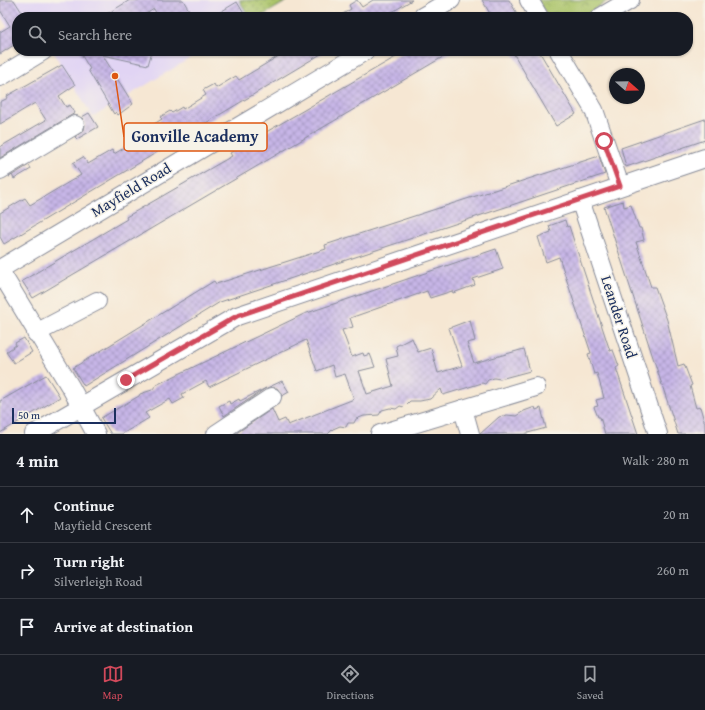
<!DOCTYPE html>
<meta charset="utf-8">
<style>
:root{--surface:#171b24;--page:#242831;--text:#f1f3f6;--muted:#9ea1a6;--line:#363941;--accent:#d1495b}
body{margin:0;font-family:"Gentium Book Plus",serif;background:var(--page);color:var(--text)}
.compass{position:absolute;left:609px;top:68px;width:36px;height:36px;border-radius:50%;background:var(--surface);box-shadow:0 1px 3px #0004;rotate:110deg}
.scale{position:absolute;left:12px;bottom:10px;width:104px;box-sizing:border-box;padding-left:4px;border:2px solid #1b2f5e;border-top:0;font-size:11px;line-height:14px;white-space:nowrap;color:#1b2f5e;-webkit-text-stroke:3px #f7f3e8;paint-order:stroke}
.stop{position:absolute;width:12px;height:12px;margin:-9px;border:3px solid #d1495b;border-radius:50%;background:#fff}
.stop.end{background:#d1495b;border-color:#fff;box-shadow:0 1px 4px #0008}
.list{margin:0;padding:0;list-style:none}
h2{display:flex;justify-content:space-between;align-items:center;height:52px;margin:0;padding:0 16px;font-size:17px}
h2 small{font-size:13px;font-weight:400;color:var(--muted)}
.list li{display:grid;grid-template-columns:26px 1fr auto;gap:12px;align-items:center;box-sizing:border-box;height:56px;padding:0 16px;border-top:1px solid var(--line)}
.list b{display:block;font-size:15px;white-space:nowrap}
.list p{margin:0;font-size:13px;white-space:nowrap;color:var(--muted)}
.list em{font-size:13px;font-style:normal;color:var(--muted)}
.icon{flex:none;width:22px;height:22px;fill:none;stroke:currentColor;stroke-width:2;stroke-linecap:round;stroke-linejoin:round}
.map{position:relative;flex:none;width:705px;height:434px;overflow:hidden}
.search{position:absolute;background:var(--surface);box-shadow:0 1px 3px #0004;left:12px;right:12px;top:12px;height:44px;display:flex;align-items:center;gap:10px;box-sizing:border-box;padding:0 14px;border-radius:16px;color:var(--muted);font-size:15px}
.sheet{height:220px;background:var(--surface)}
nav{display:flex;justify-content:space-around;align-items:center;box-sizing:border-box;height:56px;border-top:1px solid var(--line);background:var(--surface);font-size:11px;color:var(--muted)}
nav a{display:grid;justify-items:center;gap:2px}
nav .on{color:var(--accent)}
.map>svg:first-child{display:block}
.built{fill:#e1d4f4}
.grass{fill:url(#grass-dots);stroke:#637a64}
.park{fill:url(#park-crowns);stroke:#637a64}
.building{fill:url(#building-cross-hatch)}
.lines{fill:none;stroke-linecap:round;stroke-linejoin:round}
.minor-casing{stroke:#888b98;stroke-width:20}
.minor{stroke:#fff;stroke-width:18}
.route{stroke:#d1495b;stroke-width:5}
.labels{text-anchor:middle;stroke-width:3;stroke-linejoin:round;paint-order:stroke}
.street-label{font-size:15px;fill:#1b2f5e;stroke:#f7f3e8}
.leader{fill:none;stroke:#de5710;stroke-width:1.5}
.callout-dot{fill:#de5710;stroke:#f7f3e8;stroke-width:1.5}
.callout{fill:#f7f3e8;stroke:#de5710;stroke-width:1.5}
.callout-label{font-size:16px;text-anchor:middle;font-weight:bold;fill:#1b2f5e}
</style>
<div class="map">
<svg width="705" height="434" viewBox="0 0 705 434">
<defs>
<pattern id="grass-dots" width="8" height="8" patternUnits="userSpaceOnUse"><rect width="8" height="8" fill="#abc469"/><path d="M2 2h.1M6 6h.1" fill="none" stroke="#8aa05a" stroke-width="1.8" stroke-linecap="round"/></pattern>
<pattern id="park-crowns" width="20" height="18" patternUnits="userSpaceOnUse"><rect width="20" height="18" fill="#abc469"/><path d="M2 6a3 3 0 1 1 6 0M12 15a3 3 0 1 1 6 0" fill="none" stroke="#8aa05a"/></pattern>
<pattern id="building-cross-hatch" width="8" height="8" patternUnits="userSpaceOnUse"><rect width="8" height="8" fill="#c7b6e7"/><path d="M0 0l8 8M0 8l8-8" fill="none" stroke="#a194be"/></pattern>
</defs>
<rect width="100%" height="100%" fill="#f7f3e8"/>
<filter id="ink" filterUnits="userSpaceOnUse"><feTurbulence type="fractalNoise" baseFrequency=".025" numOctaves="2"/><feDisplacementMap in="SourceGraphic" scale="8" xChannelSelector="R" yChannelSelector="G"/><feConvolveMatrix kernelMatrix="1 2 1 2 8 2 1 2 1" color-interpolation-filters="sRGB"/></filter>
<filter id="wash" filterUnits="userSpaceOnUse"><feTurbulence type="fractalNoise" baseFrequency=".012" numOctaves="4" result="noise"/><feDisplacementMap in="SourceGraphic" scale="16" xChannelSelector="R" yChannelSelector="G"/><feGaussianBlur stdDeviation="0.9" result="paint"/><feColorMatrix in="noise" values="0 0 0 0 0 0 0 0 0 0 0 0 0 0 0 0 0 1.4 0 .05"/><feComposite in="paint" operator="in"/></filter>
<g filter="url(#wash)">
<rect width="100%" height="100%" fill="#f6e7d3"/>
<!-- built -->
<g class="built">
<polygon points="0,0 239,0 249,17 17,17 17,43 0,15"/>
<polygon points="53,51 202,51 93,117"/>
</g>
<!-- grass -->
<polygon class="grass" points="239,0 289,0 260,17 249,17"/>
<!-- park -->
<polygon class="park" points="538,0 609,0 582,17 548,17"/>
<g id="blocks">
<!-- building -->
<g class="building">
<polygon points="0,0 14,0 25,17 17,17 17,43 0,54 0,32 10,26 0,10"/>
<polygon points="130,0 183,0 193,17 158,17 154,9 141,17 102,17"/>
<polygon points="357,0 362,7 373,0 412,0 384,17 338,17 351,9 349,5"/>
<polygon points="482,0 509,0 519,17 492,17"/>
<polygon points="237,2 246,17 212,17"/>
<polygon points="79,51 100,51 133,104 118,115 116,112 114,114 88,70 90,69"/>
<polygon points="103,51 152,51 148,65 103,55"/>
<polygon points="287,51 326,51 4,244 0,237 0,213 25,198 30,205 81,175 73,163 83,157 88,164 112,150 114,154 134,142 132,138 162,119 160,117 170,111 172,113 182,107 183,109 206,95 203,90 214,84 216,88 236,76 239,80"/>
<polygon points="406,51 453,51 33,298 22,281 127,219 126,217 232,156 230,153"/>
<polygon points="512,51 539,51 576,114 556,126"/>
<polygon points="62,65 75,85 59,96 66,107 70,105 75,113 0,158 0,147 46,120 35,103 0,124 0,102 8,98 7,96"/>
<polygon points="89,113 98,127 77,139 75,137 84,130 85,125 82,117"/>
<polygon points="705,119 705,140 626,167 621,148"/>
<polygon points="599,156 605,174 220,302 84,386 73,368 214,281 216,284 326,249 325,245"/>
<polygon points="29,165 31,169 14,179 12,175 9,177"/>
<polygon points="623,201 624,207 631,205 639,228 641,228 644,240 636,242 651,287 655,287 667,320 678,366 684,364 692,385 690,386 696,408 700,407 705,424 705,434 678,434 604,207"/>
<polygon points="565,220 567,227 569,226 610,351 613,350 619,366 616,368 638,434 605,434 600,417 598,417 594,407 598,406 596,400 604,398 597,373 594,374 588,354 591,353 559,257 546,262 538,237 551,232 549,226"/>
<polygon points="496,249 503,269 473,279 475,285 453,293 452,291 430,298 427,291 350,318 353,327 342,330 352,357 363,353 364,356 370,354 375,367 359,371 367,394 393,386 386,359 398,356 396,346 412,338 418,352 431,348 438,373 462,366 449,328 470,320 475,341 467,343 474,363 524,349 530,371 500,379 494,378 488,380 485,384 482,383 443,395 441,389 430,399 420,401 410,401 404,407 400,406 396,409 390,408 382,410 379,415 364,416 356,419 354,423 348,423 346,427 340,426 333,429 328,434 235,434 272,409 278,422 285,419 288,425 354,399 345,374 335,377 332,365 317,371 306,340 209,387 206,381 182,394 184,398 173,404 170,399 145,413 149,418 122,434 111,434 101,418 139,396 140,394 152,390 156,385 304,314"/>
<polygon points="24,338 32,352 14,363 6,352 16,345 15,343"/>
<polygon points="46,375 60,397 0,433 0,401"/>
<polygon points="282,381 289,392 282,396 277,388 267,388"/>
<polygon points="266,388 224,416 219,406 229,401 230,404 239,399 240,401"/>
<polygon points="535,407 536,410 541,408 546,428 524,434 480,434 499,417 507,415 516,416 524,411"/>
</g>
</g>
</g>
<g filter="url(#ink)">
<use href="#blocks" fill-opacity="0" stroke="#888b98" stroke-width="1"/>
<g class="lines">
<!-- minor casing -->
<g class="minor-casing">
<g id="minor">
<polyline points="529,0 539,17"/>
<polyline points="422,17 451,0"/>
<polyline points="601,17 630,0"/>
<polyline points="559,51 594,110 620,186"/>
<polyline points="0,77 43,51"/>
<polyline points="0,170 75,125"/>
<polyline points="580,200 658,434"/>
<polyline points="0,269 365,51"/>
<polyline points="0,271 71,388 96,434"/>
<polyline points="36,333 97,301"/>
<polyline points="463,409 470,434"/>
<polyline points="34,434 237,316 705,158"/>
<polyline points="216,434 272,397"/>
<polyline points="380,434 536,387"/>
</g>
</g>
<!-- minor -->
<use href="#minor" class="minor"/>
</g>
</g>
<g class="lines" filter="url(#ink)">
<!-- route -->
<polyline class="route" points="126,380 237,316 620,186 604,141"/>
</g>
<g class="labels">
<!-- street labels -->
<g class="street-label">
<text transform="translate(131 190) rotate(-31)" y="5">Mayfield Road</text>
<text transform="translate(619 317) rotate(72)" y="5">Leander Road</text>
</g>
</g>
<!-- callouts -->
<path class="leader" d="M115 76L124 137"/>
<circle class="callout-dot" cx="115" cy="76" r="4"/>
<rect class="callout" x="124" y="123" width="143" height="28" rx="4"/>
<g class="callout-label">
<text x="195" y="142">Gonville Academy</text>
</g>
</svg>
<svg class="compass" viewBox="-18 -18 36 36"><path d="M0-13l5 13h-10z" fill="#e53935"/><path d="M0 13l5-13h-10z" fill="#9ea1a6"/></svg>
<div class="scale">50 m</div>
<div class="stop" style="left:604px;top:141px"></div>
<div class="stop end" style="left:126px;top:380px"></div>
<div class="search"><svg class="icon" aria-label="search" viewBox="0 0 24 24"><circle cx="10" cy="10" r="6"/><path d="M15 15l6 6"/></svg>Search here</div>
</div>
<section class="sheet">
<h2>4 min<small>Walk · 280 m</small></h2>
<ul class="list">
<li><svg class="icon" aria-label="ahead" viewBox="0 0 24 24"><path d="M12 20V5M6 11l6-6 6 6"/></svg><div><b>Continue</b><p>Mayfield Crescent</p></div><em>20 m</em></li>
<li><svg class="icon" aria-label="right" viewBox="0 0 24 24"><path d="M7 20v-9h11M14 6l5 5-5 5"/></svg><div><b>Turn right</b><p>Silverleigh Road</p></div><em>260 m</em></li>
<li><svg class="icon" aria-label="arrive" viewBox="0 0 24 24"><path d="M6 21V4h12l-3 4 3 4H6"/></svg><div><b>Arrive at destination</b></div></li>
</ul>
</section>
<nav>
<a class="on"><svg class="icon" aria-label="map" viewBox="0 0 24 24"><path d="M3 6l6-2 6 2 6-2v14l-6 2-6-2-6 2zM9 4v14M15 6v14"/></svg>Map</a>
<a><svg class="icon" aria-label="directions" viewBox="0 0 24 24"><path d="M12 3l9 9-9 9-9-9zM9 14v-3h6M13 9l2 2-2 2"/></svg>Directions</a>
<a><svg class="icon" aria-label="saved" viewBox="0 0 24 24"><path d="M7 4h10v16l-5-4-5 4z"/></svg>Saved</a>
</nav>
